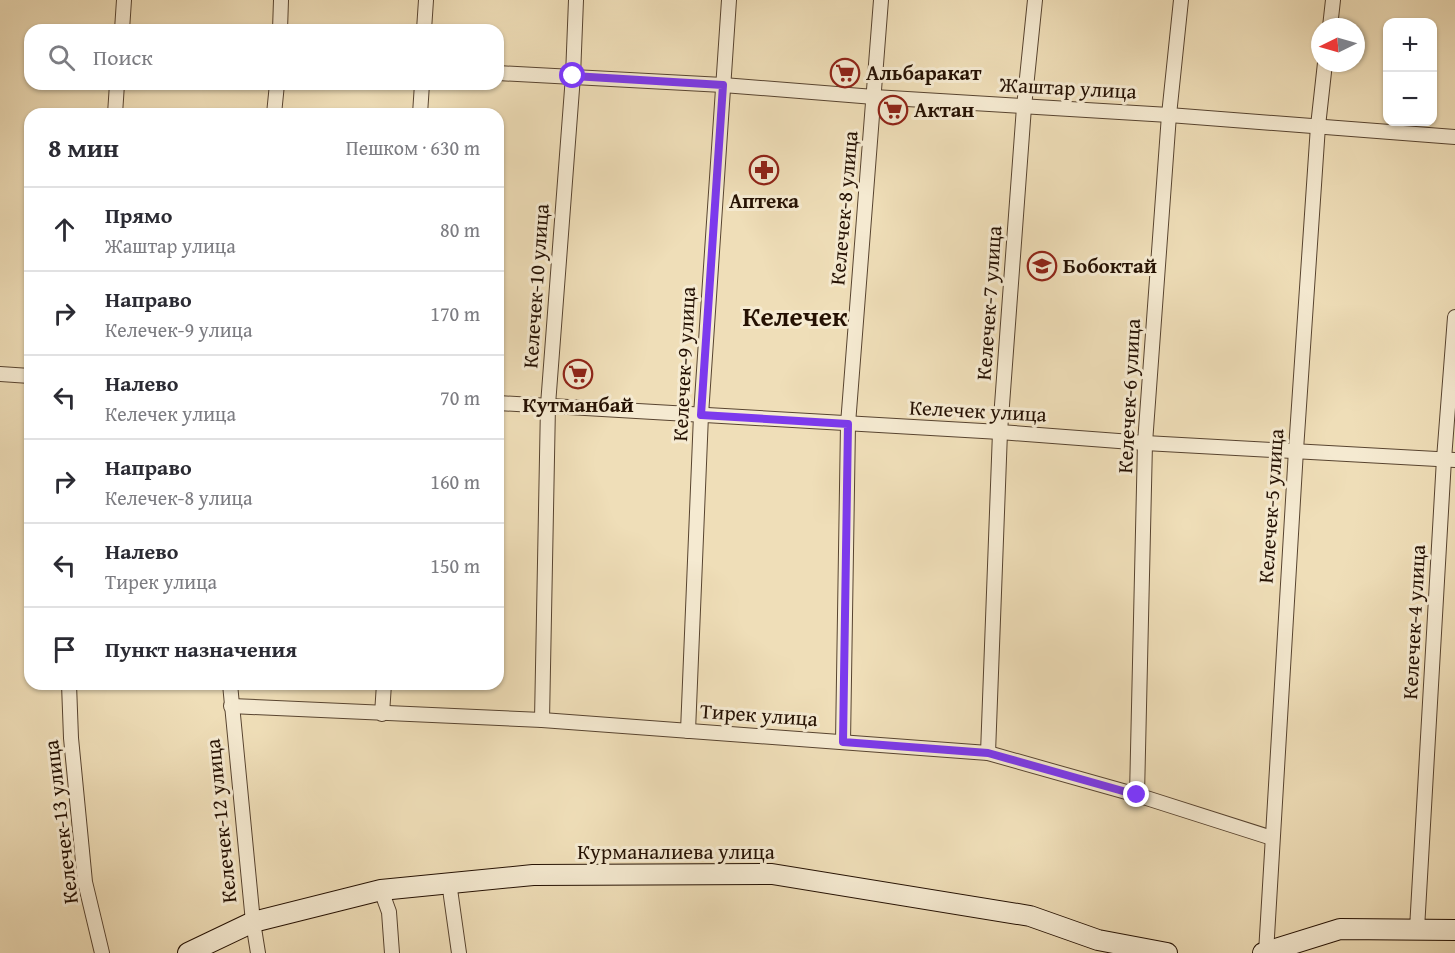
<!DOCTYPE html>
<html lang="ru">
<meta charset="utf-8">
<style>
:root{--surface:#fff;--page:#f7f7f7;--text:#2b2b33;--muted:#7c7c81;--line:#e1e1e2}
body{margin:0;font-family:"Gentium Book Plus",serif;background:var(--page);color:var(--text)}
.controls{position:absolute;right:18px;top:18px;display:grid;overflow:hidden;border-radius:12px;box-shadow:0 2px 4px #0004}
.controls button{width:54px;height:54px;display:grid;place-items:center;padding:0;border:0;border-bottom:2px solid var(--line);background:var(--surface);color:var(--text);font:30px sans-serif}
.compass{position:absolute;left:1311px;top:18px;width:54px;height:54px;border-radius:50%;background:var(--surface);box-shadow:0 2px 4px #0004;rotate:265deg}
.stop{position:absolute;width:18px;height:18px;margin:-14px;border:4px solid #7c3aed;border-radius:50%;background:#fff}
.stop.end{background:#7c3aed;border-color:#fff;box-shadow:0 2px 6px #0008}
.list{margin:0;padding:0;list-style:none}
h2{display:flex;justify-content:space-between;align-items:center;height:78px;margin:0;padding:0 24px;font-size:26px}
h2 small{font-size:20px;font-weight:400;color:var(--muted)}
.list li{display:grid;grid-template-columns:39px 1fr auto;gap:18px;align-items:center;box-sizing:border-box;height:84px;padding:0 24px;border-top:2px solid var(--line)}
.list b{display:block;font-size:22px;white-space:nowrap}
.list p{margin:0;font-size:20px;white-space:nowrap;color:var(--muted)}
.list em{font-size:20px;font-style:normal;color:var(--muted)}
.icon{flex:none;width:33px;height:33px;fill:none;stroke:currentColor;stroke-width:2;stroke-linecap:round;stroke-linejoin:round}
.map{position:relative;flex:none;width:1455px;height:953px;overflow:hidden}
.search{position:absolute;background:var(--surface);box-shadow:0 2px 4px #0004;left:24px;top:24px;width:480px;height:66px;display:flex;align-items:center;gap:15px;box-sizing:border-box;padding:0 21px;border-radius:18px;color:var(--muted);font-size:22px}
.panel{position:absolute;background:var(--surface);box-shadow:0 2px 4px #0004;left:24px;top:108px;width:480px;height:582px;border-radius:18px}
.map>svg:first-child{display:block}
.lines{fill:none;stroke-linecap:round;stroke-linejoin:round}
.street-casing{stroke:#584430;stroke-width:16}
.secondary-casing{stroke:#251103;stroke-width:22}
.street{stroke:#f5ead1;stroke-width:14}
.secondary{stroke:#f5ead1;stroke-width:20}
.route{stroke:#7c3aed;stroke-width:8}
.labels{text-anchor:middle;stroke-width:6;stroke-linejoin:round;paint-order:stroke}
.poi-label{font-size:21px;font-weight:bold;fill:#251103;stroke:#f5ead1;text-anchor:start}
.street-label{font-size:21px;fill:#251103;stroke:#f5ead1}
.district-label{font-size:27px;font-weight:bold;fill:#251103;stroke:#f5ead1}
</style>
<div class="map">
<svg width="1455" height="953" viewBox="0 0 1455 953">
<rect width="100%" height="100%" fill="#efdeb8"/>
<filter id="stains"><feTurbulence type="fractalNoise" baseFrequency=".00333" numOctaves="4"/><feColorMatrix values="0 0 0 0 .2 0 0 0 0 .09 0 0 0 0 .02 0 0 0 .5 -.17"/></filter>
<radialGradient id="worn" r=".72"><stop offset=".6" stop-color="#630" stop-opacity="0"/><stop offset="1" stop-color="#630" stop-opacity=".3"/></radialGradient>
<g class="lines">
<!-- street casing -->
<g class="street-casing">
<g id="street">
<polyline points="1330,27 1333,0"/>
<polyline points="122,30 124,0"/>
<polyline points="280,30 281,0"/>
<polyline points="424,30 426,0"/>
<polyline points="498,73 723,85 874,97 1169,115 1455,137"/>
<polyline points="115,114 117,84"/>
<polyline points="274,114 277,84"/>
<polyline points="420,114 422,84"/>
<polyline points="0,374 30,376"/>
<polyline points="498,403 1000,432 1145,443 1455,460"/>
<polyline points="69,684 71,738 85,882 102,953"/>
<polyline points="230,684 253,922 258,953"/>
<polyline points="231,706 542,720 988,753 1137,795 1272,838"/>
<polyline points="382,714 384,684"/>
<polyline points="542,720 548,405 573,76 576,0"/>
<polyline points="688,731 701,415 729,0"/>
<polyline points="843,742 848,424 881,0"/>
<polyline points="988,753 1000,432 1024,107 1035,0"/>
<polyline points="1137,795 1145,443 1169,115 1181,0"/>
<polyline points="449,882 459,953"/>
<polyline points="381,890 389,912 392,953"/>
<polyline points="1417,929 1444,459 1455,317"/>
<polyline points="1266,953 1296,450 1318,126 1325,63"/>
</g>
</g>
<!-- secondary casing -->
<g class="secondary-casing">
<g id="secondary">
<polyline points="188,953 253,922 381,890 533,875 772,874 1030,916 1098,940 1167,953"/>
<polyline points="1263,953 1340,929 1455,930"/>
</g>
</g>
<!-- street -->
<use href="#street" class="street"/>
<!-- secondary -->
<use href="#secondary" class="secondary"/>
</g>
<g class="lines">
<!-- route -->
<polyline class="route" points="573,76 723,85 701,415 848,424 843,742 988,753 1137,795"/>
</g>
<!-- icons -->
<defs>
<g id="supermarket-ring" transform="scale(1.5)"><circle r="9.5" fill="#f5ead1" stroke="#8f2418" stroke-width="1.5"/><path d="M-6-5.5h2.5l.6 2H6L4.5 2H-2.5L-4.4-4H-6ZM-1.5 3.2a1.3 1.3 0 1 0 .1 0ZM3 3.2a1.3 1.3 0 1 0 .1 0Z" fill="#8f2418"/></g>
<g id="pharmacy-ring" transform="scale(1.5)"><circle r="9.5" fill="#f5ead1" stroke="#8f2418" stroke-width="1.5"/><path d="M-2-6h4v4h4v4h-4v4h-4v-4h-4v-4h4Z" fill="#8f2418"/></g>
<g id="school-ring" transform="scale(1.5)"><circle r="9.5" fill="#f5ead1" stroke="#8f2418" stroke-width="1.5"/><path d="M0-5L7-2L0 1L-7-2ZM-4 1L0 2.5L4 1V4Q0 6-4 4Z" fill="#8f2418"/></g>
</defs>
<g fill-rule="evenodd">
<use href="#supermarket-ring" x="845" y="73"/>
<use href="#supermarket-ring" x="893" y="110"/>
<use href="#pharmacy-ring" x="764" y="170"/>
<use href="#school-ring" x="1042" y="266"/>
<use href="#supermarket-ring" x="578" y="374"/>
</g>
<g class="labels">
<!-- poi labels -->
<g class="poi-label">
<text x="866" y="80">Альбаракат</text>
<text x="914" y="117">Актан</text>
<text x="764" y="208" text-anchor="middle">Аптека</text>
<text x="1063" y="273">Бобоктай</text>
<text x="578" y="412" text-anchor="middle">Кутманбай</text>
</g>
<!-- street labels -->
<g class="street-label">
<text transform="translate(1068 88) rotate(3)" y="7">Жаштар улица</text>
<text transform="translate(844 208) rotate(-85)" y="7">Келечек-8 улица</text>
<text transform="translate(536 286) rotate(-86)" y="7">Келечек-10 улица</text>
<text transform="translate(989 303) rotate(-86)" y="7">Келечек-7 улица</text>
<text transform="translate(684 364) rotate(-87)" y="7">Келечек-9 улица</text>
<text transform="translate(1129 396) rotate(-87)" y="7">Келечек-6 улица</text>
<text transform="translate(978 411) rotate(3)" y="7">Келечек улица</text>
<text transform="translate(1271 506) rotate(-86)" y="7">Келечек-5 улица</text>
<text transform="translate(1414 622) rotate(-87)" y="7">Келечек-4 улица</text>
<text transform="translate(759 715) rotate(4)" y="7">Тирек улица</text>
<text transform="translate(221 821) rotate(-96)" y="7">Келечек-12 улица</text>
<text transform="translate(61 822) rotate(-97)" y="7">Келечек-13 улица</text>
<text x="676" y="859">Курманалиева улица</text>
</g>
<!-- district labels -->
<g class="district-label">
<text x="795" y="326">Келечек</text>
</g>
</g>
<rect width="100%" height="100%" filter="url(#stains)"/>
<rect width="100%" height="100%" fill="url(#worn)"/>
</svg>
<div class="controls">
<button>+</button>
<button>−</button>
</div>
<svg class="compass" viewBox="-18 -18 36 36"><path d="M0-13l5 13h-10z" fill="#e53935"/><path d="M0 13l5-13h-10z" fill="#7c7c81"/></svg>
<div class="stop" style="left:573px;top:76px"></div>
<div class="stop end" style="left:1137px;top:795px"></div>
<div class="search"><svg class="icon" aria-label="search" viewBox="0 0 24 24"><circle cx="10" cy="10" r="6"/><path d="M15 15l6 6"/></svg>Поиск</div>
<section class="panel">
<h2>8 мин<small>Пешком · 630 m</small></h2>
<ul class="list">
<li><svg class="icon" aria-label="ahead" viewBox="0 0 24 24"><path d="M12 20V5M6 11l6-6 6 6"/></svg><div><b>Прямо</b><p>Жаштар улица</p></div><em>80 m</em></li>
<li><svg class="icon" aria-label="right" viewBox="0 0 24 24"><path d="M7 20v-9h11M14 6l5 5-5 5"/></svg><div><b>Направо</b><p>Келечек-9 улица</p></div><em>170 m</em></li>
<li><svg class="icon" aria-label="left" viewBox="0 0 24 24"><path d="M17 20v-9H6M10 6l-5 5 5 5"/></svg><div><b>Налево</b><p>Келечек улица</p></div><em>70 m</em></li>
<li><svg class="icon" aria-label="right" viewBox="0 0 24 24"><path d="M7 20v-9h11M14 6l5 5-5 5"/></svg><div><b>Направо</b><p>Келечек-8 улица</p></div><em>160 m</em></li>
<li><svg class="icon" aria-label="left" viewBox="0 0 24 24"><path d="M17 20v-9H6M10 6l-5 5 5 5"/></svg><div><b>Налево</b><p>Тирек улица</p></div><em>150 m</em></li>
<li><svg class="icon" aria-label="arrive" viewBox="0 0 24 24"><path d="M6 21V4h12l-3 4 3 4H6"/></svg><div><b>Пункт назначения</b></div></li>
</ul>
</section>
</div>
